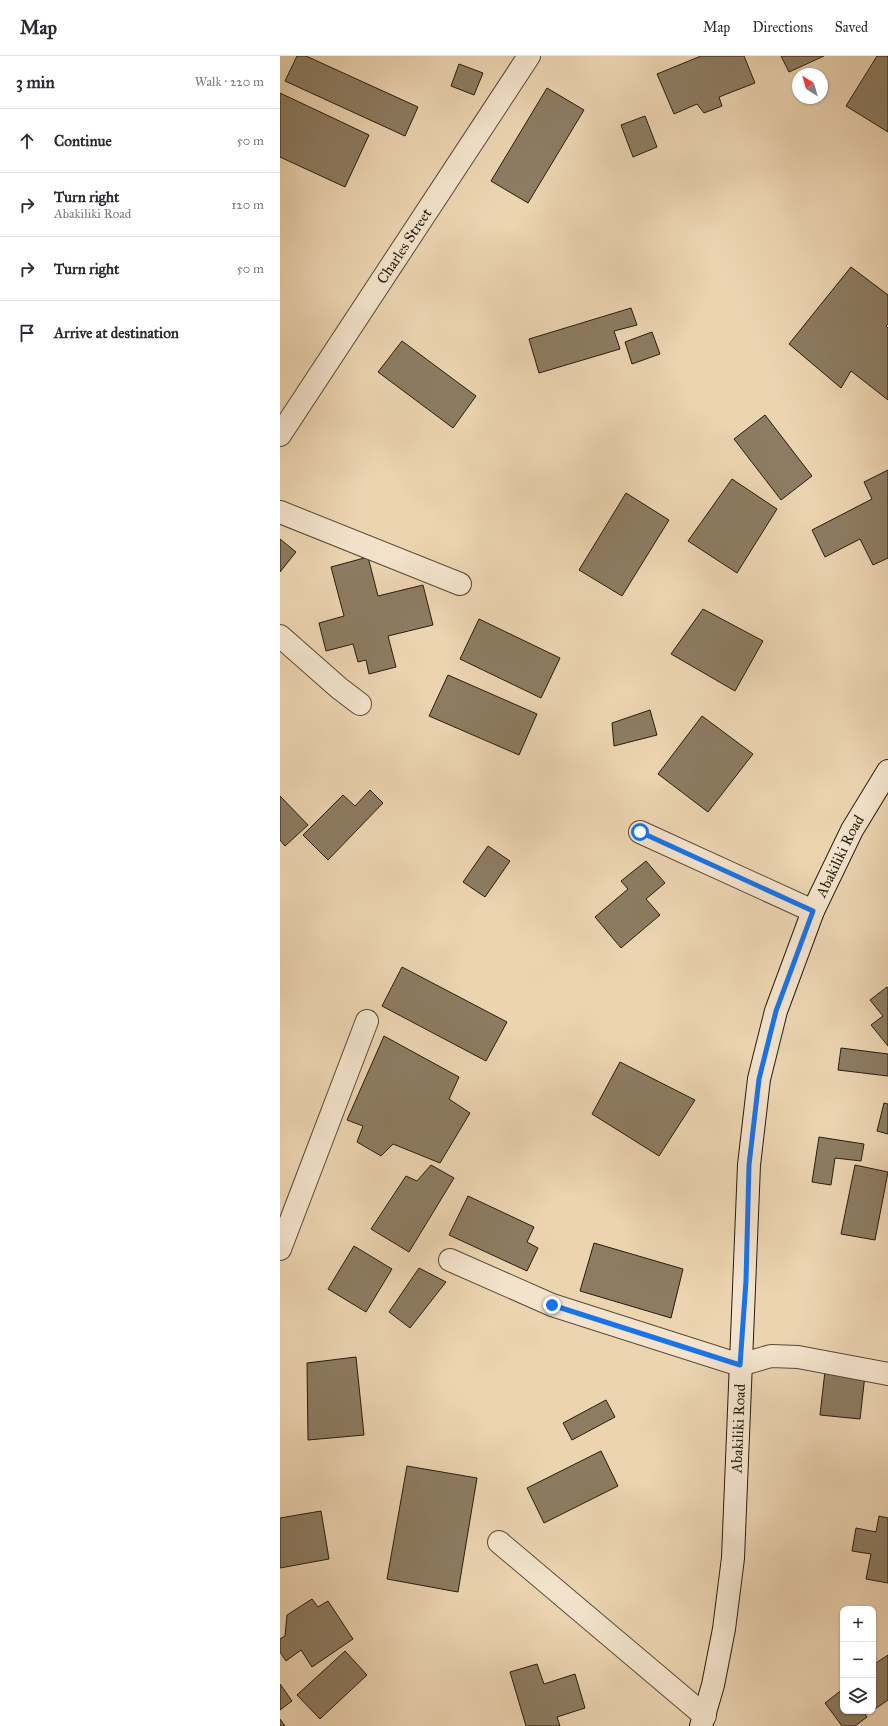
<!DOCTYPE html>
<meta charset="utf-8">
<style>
:root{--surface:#fff;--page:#f2f2f3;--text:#2b2b33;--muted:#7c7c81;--line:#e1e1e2}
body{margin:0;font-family:"IM FELL Great Primer",serif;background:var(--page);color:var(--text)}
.controls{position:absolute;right:12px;bottom:12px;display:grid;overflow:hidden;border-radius:8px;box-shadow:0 1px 3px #0004}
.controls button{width:36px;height:36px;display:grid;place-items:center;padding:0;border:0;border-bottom:1px solid var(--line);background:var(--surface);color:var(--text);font:20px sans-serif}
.compass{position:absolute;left:512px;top:12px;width:36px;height:36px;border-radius:50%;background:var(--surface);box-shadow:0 1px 3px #0004;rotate:323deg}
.stop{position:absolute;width:12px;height:12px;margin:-9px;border:3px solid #1a73e8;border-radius:50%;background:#fff}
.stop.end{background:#1a73e8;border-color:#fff;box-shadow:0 1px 4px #0008}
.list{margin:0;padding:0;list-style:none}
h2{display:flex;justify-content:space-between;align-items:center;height:52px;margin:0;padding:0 16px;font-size:17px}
h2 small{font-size:13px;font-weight:400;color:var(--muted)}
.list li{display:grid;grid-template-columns:26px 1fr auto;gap:12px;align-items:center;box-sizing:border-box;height:64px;padding:0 16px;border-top:1px solid var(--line)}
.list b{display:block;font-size:15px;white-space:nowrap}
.list p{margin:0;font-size:13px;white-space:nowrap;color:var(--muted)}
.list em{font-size:13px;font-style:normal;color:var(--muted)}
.icon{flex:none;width:22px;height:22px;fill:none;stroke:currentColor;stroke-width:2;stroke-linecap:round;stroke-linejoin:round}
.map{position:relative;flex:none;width:608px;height:1670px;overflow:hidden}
header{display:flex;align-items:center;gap:24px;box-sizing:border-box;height:56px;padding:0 20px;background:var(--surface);border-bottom:1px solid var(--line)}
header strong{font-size:19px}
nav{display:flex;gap:22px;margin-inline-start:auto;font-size:14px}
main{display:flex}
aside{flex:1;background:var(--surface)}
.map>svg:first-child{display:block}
.building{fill:#8d7c62;stroke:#271c0d}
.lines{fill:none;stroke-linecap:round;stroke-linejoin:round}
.street-casing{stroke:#584a36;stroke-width:24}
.secondary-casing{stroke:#271c0d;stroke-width:24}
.street{stroke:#f3e3cc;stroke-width:22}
.secondary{stroke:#f3e3cc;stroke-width:22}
.route{stroke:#1a73e8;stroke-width:5}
.labels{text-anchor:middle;stroke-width:3.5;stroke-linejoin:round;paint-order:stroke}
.street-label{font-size:15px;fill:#271c0d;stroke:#f3e3cc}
</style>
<header>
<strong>Map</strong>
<nav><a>Map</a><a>Directions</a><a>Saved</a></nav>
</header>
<main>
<aside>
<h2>3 min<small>Walk · 220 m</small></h2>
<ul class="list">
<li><svg class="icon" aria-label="ahead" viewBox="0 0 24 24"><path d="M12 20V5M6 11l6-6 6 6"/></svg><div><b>Continue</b></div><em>50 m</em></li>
<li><svg class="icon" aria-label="right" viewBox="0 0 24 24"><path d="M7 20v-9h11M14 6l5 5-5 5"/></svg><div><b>Turn right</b><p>Abakiliki Road</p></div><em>120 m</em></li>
<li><svg class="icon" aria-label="right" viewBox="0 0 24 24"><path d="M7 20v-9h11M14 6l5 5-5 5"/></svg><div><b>Turn right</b></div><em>50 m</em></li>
<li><svg class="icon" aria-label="arrive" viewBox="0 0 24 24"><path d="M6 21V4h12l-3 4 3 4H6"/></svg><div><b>Arrive at destination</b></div></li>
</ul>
</aside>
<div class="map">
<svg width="608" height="1670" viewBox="0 0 608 1670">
<rect width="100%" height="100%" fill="#ecd4b1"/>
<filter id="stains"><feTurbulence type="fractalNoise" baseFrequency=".005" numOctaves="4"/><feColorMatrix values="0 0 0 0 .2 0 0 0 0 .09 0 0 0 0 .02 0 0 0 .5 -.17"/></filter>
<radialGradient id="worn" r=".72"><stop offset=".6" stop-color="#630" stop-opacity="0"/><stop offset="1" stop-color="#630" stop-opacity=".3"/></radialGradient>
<!-- building -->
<g class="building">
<polygon points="17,0 26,0 138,51 125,80 5,25"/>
<polygon points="421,0 464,0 475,27 439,41 442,50 424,57 417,48 394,58 377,18"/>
<polygon points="501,0 544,0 509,16"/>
<polygon points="597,0 608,0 608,76 566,50"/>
<polygon points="179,8 203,17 194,39 171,30"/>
<polygon points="267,32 304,54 248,147 211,125"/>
<polygon points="0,37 89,79 65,131 0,101"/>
<polygon points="365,60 377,91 353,101 341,69"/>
<polygon points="571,211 608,239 608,268 606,270 608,272 608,344 571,315 561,332 509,288"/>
<polygon points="351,252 357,269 334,275 340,293 259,317 249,283"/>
<polygon points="372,276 380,298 352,308 345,286"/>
<polygon points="122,285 196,340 173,372 98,316"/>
<polygon points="485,359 532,420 501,444 454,383"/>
<polygon points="608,414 608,502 593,509 580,483 545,501 532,474 592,443 584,426"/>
<polygon points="452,423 497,453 457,517 408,485"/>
<polygon points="346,437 389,464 342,540 299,514"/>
<polygon points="0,483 16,496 0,516"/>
<polygon points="88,501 98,540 143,529 153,569 108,580 116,611 89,618 86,604 78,606 73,588 46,595 39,567 64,560 51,511"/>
<polygon points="423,553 483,585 455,635 391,598"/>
<polygon points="199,563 280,602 261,642 180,603"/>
<polygon points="168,619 257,658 239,699 149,660"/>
<polygon points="370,654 377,679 334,690 332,667"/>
<polygon points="422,660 473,698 428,756 378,718"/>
<polygon points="90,734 103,747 48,804 23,779 63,739 75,750"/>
<polygon points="0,740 28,769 5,790 0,784"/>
<polygon points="208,790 230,805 205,841 183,826"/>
<polygon points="366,805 385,827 366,843 380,859 341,892 315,861 348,833 341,825"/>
<polygon points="122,911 227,966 206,1005 102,950"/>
<polygon points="607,931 608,932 608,990 591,969 603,960 590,944"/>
<polygon points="104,980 179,1021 169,1043 190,1057 160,1107 113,1088 101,1100 77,1086 83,1070 67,1064"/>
<polygon points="561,992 608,998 608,1020 558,1014"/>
<polygon points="340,1006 415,1044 379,1100 312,1058"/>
<polygon points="604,1047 608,1048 608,1078 597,1075"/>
<polygon points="539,1081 584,1088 581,1105 555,1102 551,1129 532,1126"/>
<polygon points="151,1109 174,1122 129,1196 91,1173 126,1120 137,1125"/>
<polygon points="575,1109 608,1116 595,1184 561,1178"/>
<polygon points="188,1140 254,1171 247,1186 258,1192 247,1215 169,1179"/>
<polygon points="314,1187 403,1213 391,1262 300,1235"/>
<polygon points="74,1190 112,1213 86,1256 48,1233"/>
<polygon points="139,1212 166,1226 130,1272 109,1256"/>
<polygon points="76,1301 84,1379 28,1384 27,1307"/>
<polygon points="545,1315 585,1319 580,1363 540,1359"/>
<polygon points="326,1344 335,1361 292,1384 283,1367"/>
<polygon points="321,1395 338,1430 264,1467 247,1432"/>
<polygon points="127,1410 197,1422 178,1536 107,1523"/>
<polygon points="41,1455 49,1503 0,1512 0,1462"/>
<polygon points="599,1460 608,1462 608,1527 586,1523 591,1498 572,1495 576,1472 596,1476"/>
<polygon points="32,1543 38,1551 48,1545 73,1583 32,1611 21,1594 6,1605 0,1596 0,1583 5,1580 7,1559"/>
<polygon points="65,1595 87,1619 40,1663 17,1639"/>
<polygon points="608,1599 608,1644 595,1653 593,1651 593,1609"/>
<polygon points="257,1608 264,1628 295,1618 305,1652 277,1661 280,1670 246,1670 230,1616"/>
<polygon points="0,1628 12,1645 0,1654"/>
<polygon points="563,1633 563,1655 583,1655 587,1661 575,1670 562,1670 545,1647"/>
<polygon points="0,1663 5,1670 0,1670"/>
</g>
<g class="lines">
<!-- street casing -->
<g class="street-casing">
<g id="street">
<path id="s1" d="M0,379L249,0"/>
<polyline points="0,456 180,528"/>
<polyline points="0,580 59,632 80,648"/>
<polyline points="360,776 533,855"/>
<polyline points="0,1193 87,965"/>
<polyline points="170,1204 272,1249 460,1309 491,1300 518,1301 608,1318"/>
<polyline points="219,1486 425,1660"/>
</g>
</g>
<!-- secondary casing -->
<g class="secondary-casing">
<g id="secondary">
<path id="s2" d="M421,1670L433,1629L444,1573L453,1502L469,1109L479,1023L496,955L533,855L572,774L608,715"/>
</g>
</g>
<!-- street -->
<use href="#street" class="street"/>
<!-- secondary -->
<use href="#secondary" class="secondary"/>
</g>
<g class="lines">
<!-- route -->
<polyline class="route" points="272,1249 460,1309 466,1225 469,1109 479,1023 496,955 533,855 360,776"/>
</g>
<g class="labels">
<!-- street labels -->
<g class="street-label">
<text dy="5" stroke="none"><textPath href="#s1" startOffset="226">Charles Street</textPath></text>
<text dy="5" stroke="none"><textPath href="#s2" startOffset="889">Abakiliki Road</textPath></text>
<text dy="5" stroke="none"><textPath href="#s2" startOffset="301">Abakiliki Road</textPath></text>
</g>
</g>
<rect width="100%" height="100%" filter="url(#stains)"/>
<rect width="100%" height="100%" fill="url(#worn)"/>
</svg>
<div class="controls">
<button>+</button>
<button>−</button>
<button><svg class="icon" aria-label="layers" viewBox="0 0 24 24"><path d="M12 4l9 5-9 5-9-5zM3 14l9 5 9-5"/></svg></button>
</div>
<svg class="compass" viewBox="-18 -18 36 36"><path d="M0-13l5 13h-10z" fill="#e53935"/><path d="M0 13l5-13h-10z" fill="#7c7c81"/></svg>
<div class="stop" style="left:360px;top:776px"></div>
<div class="stop end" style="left:272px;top:1249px"></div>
</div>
</main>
